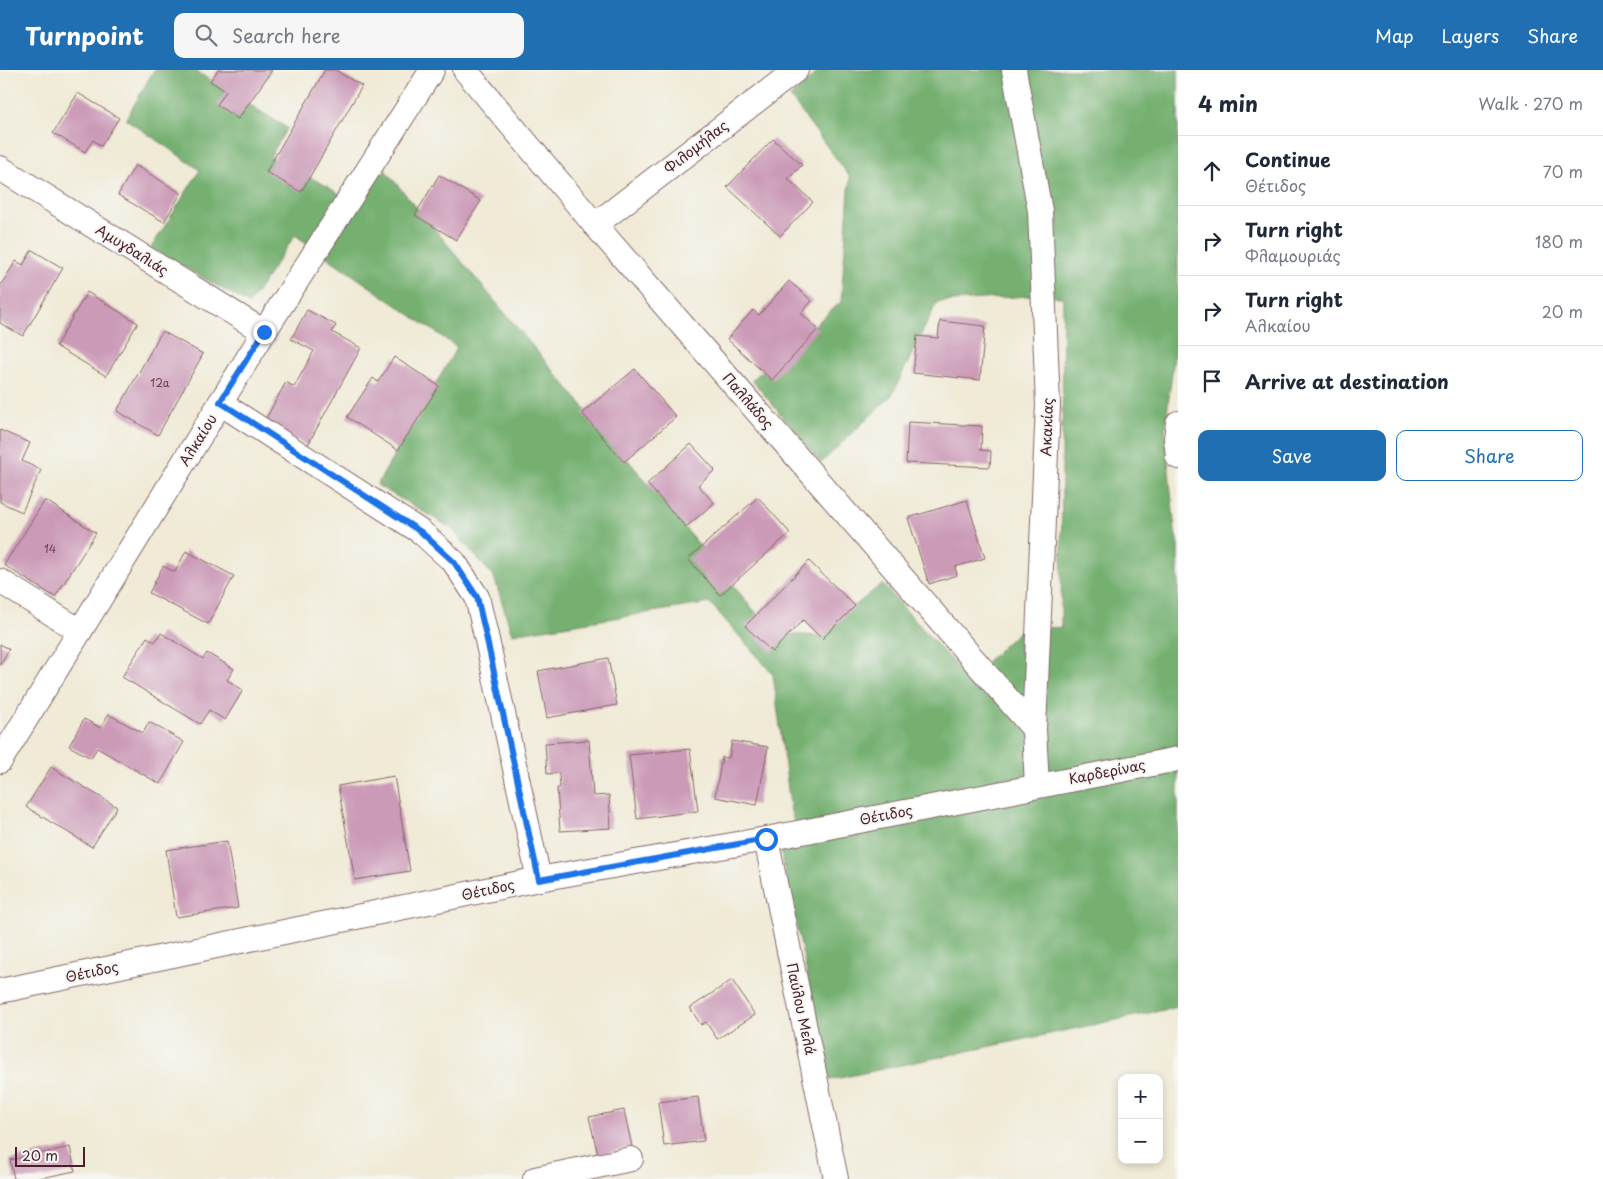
<!DOCTYPE html>
<meta charset="utf-8">
<style>
:root{--surface:#fff;--page:#f6f6f7;--text:#1f2937;--muted:#747a83;--line:#e0e1e3;--accent:#1f6fb2}
body{margin:0;font-family:"Playpen Sans",sans-serif;background:var(--page);color:var(--text)}
.controls{position:absolute;right:15px;bottom:15px;display:grid;overflow:hidden;border-radius:10px;box-shadow:0 2px 8px #0003}
.controls button{width:45px;height:45px;display:grid;place-items:center;padding:0;border:0;border-bottom:1px solid var(--line);background:var(--surface);color:var(--text);font:25px sans-serif}
.scale{position:absolute;left:15px;bottom:12px;width:70px;box-sizing:border-box;padding-left:5px;border:2px solid #4a1f2b;border-top:0;font-size:14px;line-height:18px;white-space:nowrap;color:#4a1f2b;-webkit-text-stroke:4px #f6f6f2;paint-order:stroke}
.stop{position:absolute;width:15px;height:15px;margin:-11px;border:4px solid #1a73e8;border-radius:50%;background:#fff}
.stop.end{background:#1a73e8;border-color:#fff;box-shadow:0 1px 5px #0008}
.list{margin:0;padding:0;list-style:none}
h2{display:flex;justify-content:space-between;align-items:center;height:65px;margin:0;padding:0 20px;font-size:21px}
h2 small{font-size:16px;font-weight:400;color:var(--muted)}
.list li{display:grid;grid-template-columns:32px 1fr auto;gap:15px;align-items:center;box-sizing:border-box;height:70px;padding:0 20px;border-top:1px solid var(--line)}
.list b{display:block;font-size:19px;white-space:nowrap}
.list p{margin:0;font-size:16px;white-space:nowrap;color:var(--muted)}
.list em{font-size:16px;font-style:normal;color:var(--muted)}
.actions{display:flex;gap:10px;padding:15px 20px}
.actions a{flex:1;padding:11px 0;border:1px solid var(--accent);border-radius:10px;text-align:center;font-size:18px;color:var(--accent)}
.actions .main{background:var(--accent);color:#fff}
.icon{flex:none;width:28px;height:28px;fill:none;stroke:currentColor;stroke-width:2;stroke-linecap:round;stroke-linejoin:round}
.map{position:relative;flex:none;width:1178px;height:1109px;overflow:hidden}
header{display:flex;align-items:center;gap:30px;box-sizing:border-box;height:70px;padding:0 25px;background:var(--accent);color:#fff}
header strong{font-size:24px}
nav{display:flex;gap:28px;margin-inline-start:auto;font-size:18px}
.search{width:350px;height:45px;background:var(--page);display:flex;align-items:center;gap:12px;box-sizing:border-box;padding:0 18px;border-radius:10px;color:var(--muted);font-size:19px}
main{display:flex}
aside{flex:1;background:var(--surface)}
.map>svg:first-child{display:block}
.forest{fill:#74b071;stroke:#5f684e}
.building{fill:#cb9ab7}
.lines{fill:none;stroke-linecap:round;stroke-linejoin:round}
.minor-casing{stroke:#846667;stroke-width:26}
.minor{stroke:#fff;stroke-width:24}
.route{stroke:#1a73e8;stroke-width:6}
.labels{text-anchor:middle;stroke-width:4;stroke-linejoin:round;paint-order:stroke}
.number-label{font-size:11px;fill:#6a3e4e}
.street-label{font-size:14px;fill:#4a1f2b;stroke:#f6f6f2}
</style>
<header>
<strong>Turnpoint</strong>
<div class="search"><svg class="icon" aria-label="search" viewBox="0 0 24 24"><circle cx="10" cy="10" r="6"/><path d="M15 15l6 6"/></svg>Search here</div>
<nav><a>Map</a><a>Layers</a><a>Share</a></nav>
</header>
<main>
<div class="map">
<svg width="1178" height="1109" viewBox="0 0 1178 1109">
<rect width="100%" height="100%" fill="#f6f6f2"/>
<filter id="ink" filterUnits="userSpaceOnUse"><feTurbulence type="fractalNoise" baseFrequency=".02" numOctaves="2"/><feDisplacementMap in="SourceGraphic" scale="10" xChannelSelector="R" yChannelSelector="G"/><feConvolveMatrix kernelMatrix="1 2 1 2 8 2 1 2 1" color-interpolation-filters="sRGB"/></filter>
<filter id="wash" filterUnits="userSpaceOnUse"><feTurbulence type="fractalNoise" baseFrequency=".0096" numOctaves="4" result="noise"/><feDisplacementMap in="SourceGraphic" scale="20" xChannelSelector="R" yChannelSelector="G"/><feGaussianBlur stdDeviation="1.12" result="paint"/><feColorMatrix in="noise" values="0 0 0 0 0 0 0 0 0 0 0 0 0 0 0 0 0 1.4 0 .05"/><feComposite in="paint" operator="in"/></filter>
<g filter="url(#wash)">
<rect width="100%" height="100%" fill="#f0ead6"/>
<!-- forest -->
<polygon class="forest" points="154,0 194,0 287,58 270,87 325,115 351,132 380,94 773,563 817,566 882,514 968,609 1025,556 1061,558 1063,227 1029,226 937,232 892,325 821,393 752,310 841,232 850,107 790,27 820,0 1178,0 1178,253 1165,360 1175,462 1178,474 1178,937 830,1010 779,774 799,768 791,742 773,604 710,533 512,564 494,507 451,458 377,415 457,277 295,165 249,234 151,178 200,100 126,49"/>
<g id="blocks">
<!-- building -->
<g class="building">
<polygon points="218,0 272,0 238,49 217,35 226,21 210,11"/>
<polygon points="325,0 335,0 362,16 301,122 266,102"/>
<polygon points="78,23 119,48 101,76 93,70 85,82 53,63"/>
<polygon points="773,69 802,95 788,109 813,132 780,166 727,117"/>
<polygon points="135,95 181,123 164,152 118,125"/>
<polygon points="439,105 481,131 456,170 415,145"/>
<polygon points="32,180 63,198 23,266 0,253 0,216 16,191 23,195"/>
<polygon points="789,211 812,231 801,243 818,259 772,310 727,269 753,240 759,245"/>
<polygon points="87,222 138,253 106,306 56,276"/>
<polygon points="307,240 336,255 332,262 361,278 307,376 264,352 286,312 294,317 314,281 291,269"/>
<polygon points="940,251 985,256 980,310 913,303 917,266 938,268"/>
<polygon points="162,261 203,284 158,365 117,341"/>
<polygon points="394,287 439,316 398,380 347,347 373,308 378,312"/>
<polygon points="635,299 676,347 624,392 582,343"/>
<polygon points="908,352 982,356 981,380 991,381 990,397 906,393"/>
<polygon points="0,360 30,373 22,391 41,400 22,442 0,432"/>
<polygon points="691,374 715,400 698,415 714,433 686,457 647,414"/>
<polygon points="758,427 790,463 720,525 688,489"/>
<polygon points="45,430 96,463 55,527 4,495"/>
<polygon points="967,430 985,488 955,497 957,505 929,514 908,448"/>
<polygon points="186,481 234,506 208,554 149,523 163,496 175,502"/>
<polygon points="809,491 855,536 822,569 803,550 772,582 745,556"/>
<polygon points="161,563 203,589 207,583 234,599 227,610 243,620 225,650 209,640 200,654 122,607 147,567 155,572"/>
<polygon points="0,574 9,579 0,595"/>
<polygon points="608,588 617,635 547,648 538,601"/>
<polygon points="108,644 143,663 149,652 184,672 160,714 97,678 91,688 69,676 84,649 101,658"/>
<polygon points="589,670 593,726 609,725 611,758 560,761 557,718 560,718 559,703 547,704 545,673"/>
<polygon points="732,671 768,677 757,735 715,727 722,687 729,688"/>
<polygon points="690,679 698,741 637,749 629,685"/>
<polygon points="51,697 117,737 92,777 26,737"/>
<polygon points="394,706 410,801 355,810 338,716"/>
<polygon points="227,771 238,838 176,847 166,780"/>
<polygon points="732,910 755,945 717,969 706,952 701,955 690,938"/>
<polygon points="698,1027 704,1071 664,1076 658,1032"/>
<polygon points="624,1040 632,1077 598,1085 589,1047"/>
<polygon points="70,1077 75,1101 36,1109 14,1109 10,1090"/>
</g>
</g>
</g>
<g filter="url(#ink)">
<use href="#blocks" fill-opacity="0" stroke="#846667" stroke-width="1"/>
<g class="lines">
<!-- minor casing -->
<g class="minor-casing">
<g id="minor">
<polyline points="465,0 595,155 1034,659"/>
<polyline points="1014,0 1040,141 1048,335 1034,659 1037,716"/>
<polyline points="0,98 264,262"/>
<polyline points="595,155 796,0"/>
<polyline points="220,333 421,462 454,492 477,527 487,570 539,809"/>
<polyline points="1178,353 1176,368 1178,387"/>
<polyline points="0,511 80,561"/>
<polyline points="0,691 264,262 432,0"/>
<polyline points="766,769 836,1109"/>
<polyline points="0,921 539,809 766,769 1178,689"/>
<polyline points="535,1109 631,1089"/>
</g>
</g>
<!-- minor -->
<use href="#minor" class="minor"/>
</g>
</g>
<g class="lines" filter="url(#ink)">
<!-- route -->
<polyline class="route" points="264,262 220,332 421,462 454,492 477,527 487,570 539,810 766,769"/>
</g>
<g class="labels">
<!-- number labels -->
<g class="number-label">
<text x="160" y="317">12a</text>
<text x="50" y="483">14</text>
</g>
<!-- street labels -->
<g class="street-label">
<text transform="translate(696 77) rotate(-38)" y="5">Φιλομήλας</text>
<text transform="translate(132 180) rotate(32)" y="5">Αμυγδαλιάς</text>
<text transform="translate(748 331) rotate(49)" y="5">Παλλάδος</text>
<text transform="translate(1047 357) rotate(-88)" y="5">Ακακίας</text>
<text transform="translate(198 370) rotate(-58)" y="5">Αλκαίου</text>
<text transform="translate(1107 702) rotate(-11)" y="5">Καρδερίνας</text>
<text transform="translate(886 745) rotate(-11)" y="5">Θέτιδος</text>
<text transform="translate(488 820) rotate(-12)" y="5">Θέτιδος</text>
<text transform="translate(92 902) rotate(-12)" y="5">Θέτιδος</text>
<text transform="translate(801 939) rotate(78)" y="5">Παύλου Μελά</text>
</g>
</g>
</svg>
<div class="controls">
<button>+</button>
<button>−</button>
</div>
<div class="scale">20 m</div>
<div class="stop" style="left:766px;top:769px"></div>
<div class="stop end" style="left:264px;top:262px"></div>
</div>
<aside>
<h2>4 min<small>Walk · 270 m</small></h2>
<ul class="list">
<li><svg class="icon" aria-label="ahead" viewBox="0 0 24 24"><path d="M12 20V5M6 11l6-6 6 6"/></svg><div><b>Continue</b><p>Θέτιδος</p></div><em>70 m</em></li>
<li><svg class="icon" aria-label="right" viewBox="0 0 24 24"><path d="M7 20v-9h11M14 6l5 5-5 5"/></svg><div><b>Turn right</b><p>Φλαμουριάς</p></div><em>180 m</em></li>
<li><svg class="icon" aria-label="right" viewBox="0 0 24 24"><path d="M7 20v-9h11M14 6l5 5-5 5"/></svg><div><b>Turn right</b><p>Αλκαίου</p></div><em>20 m</em></li>
<li><svg class="icon" aria-label="arrive" viewBox="0 0 24 24"><path d="M6 21V4h12l-3 4 3 4H6"/></svg><div><b>Arrive at destination</b></div></li>
</ul>
<div class="actions"><a class="main">Save</a><a>Share</a></div>
</aside>
</main>
